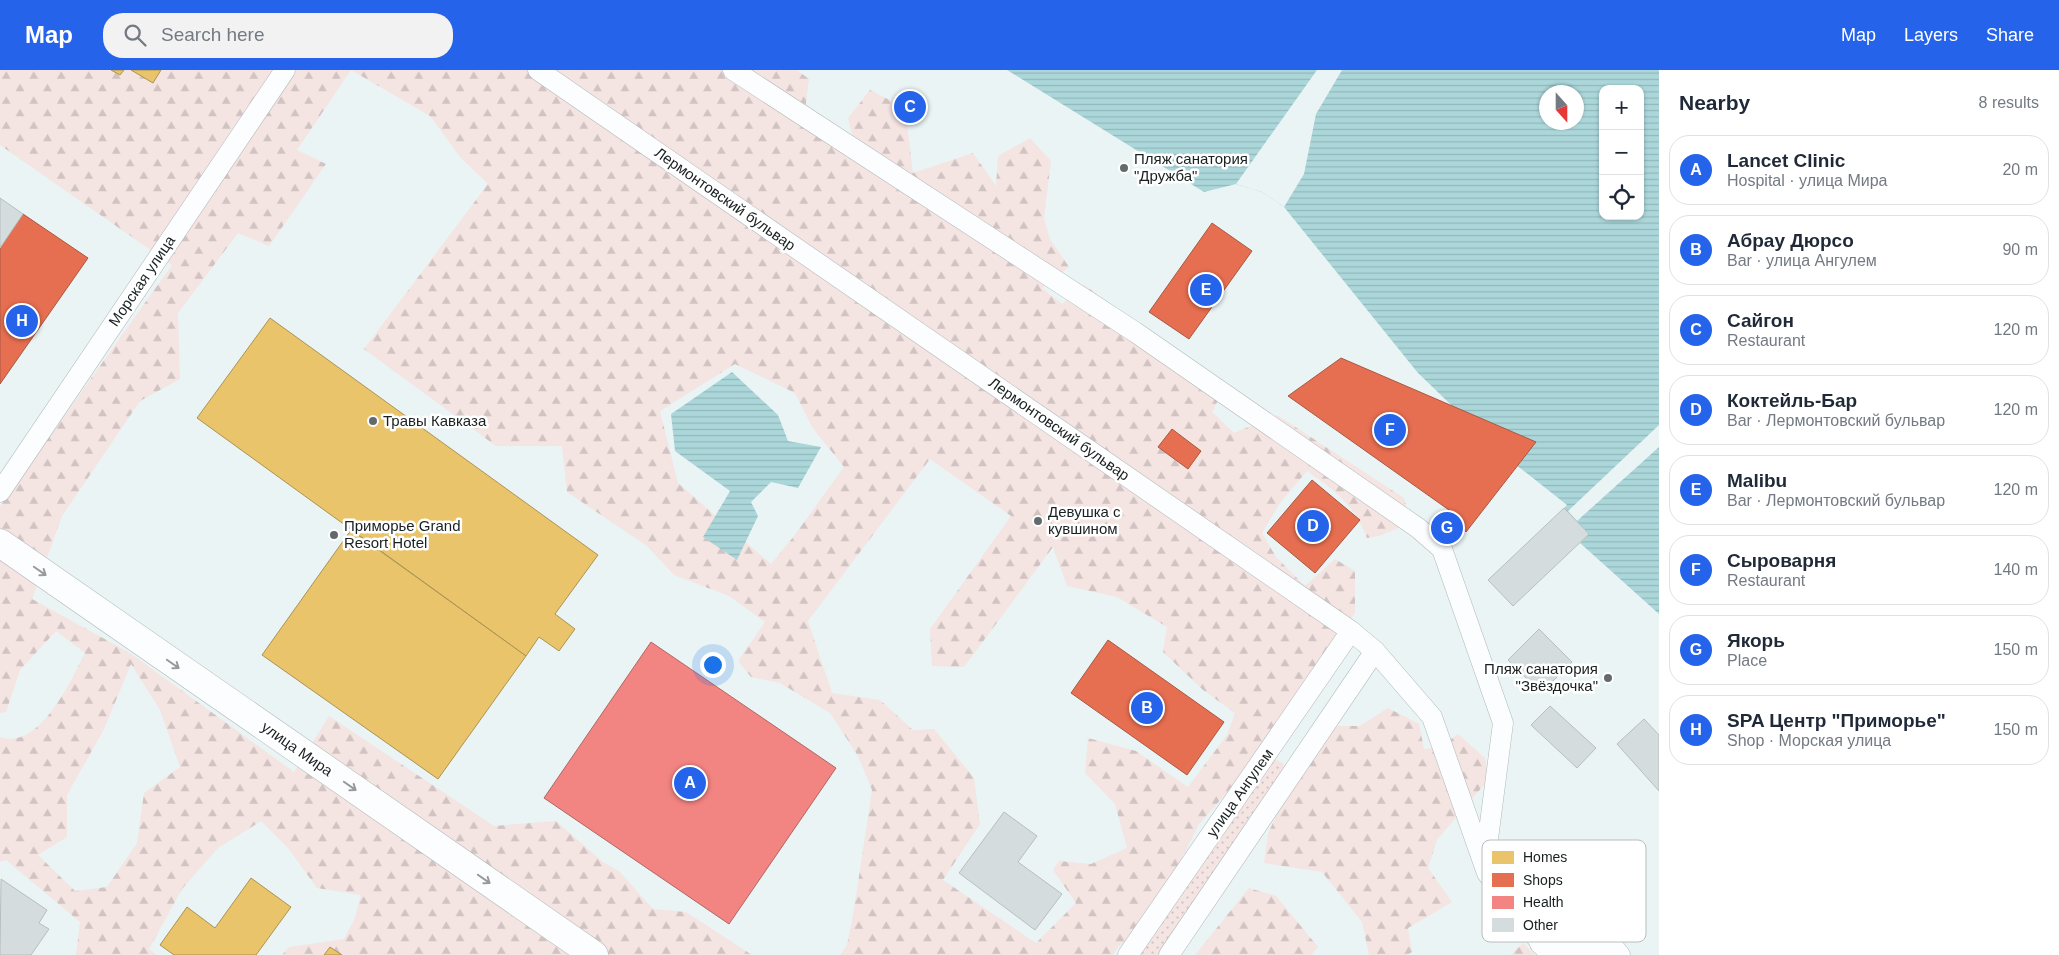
<!DOCTYPE html>
<meta charset="utf-8">
<style>
:root{--surface:#fff;--page:#f2f2f3;--text:#1f2937;--muted:#747a83;--line:#e0e1e3;--accent:#2563eb}
body{margin:0;font-family:Helvetica,sans-serif;background:var(--page);color:var(--text)}
.controls{position:absolute;right:15px;top:15px;display:grid;overflow:hidden;border-radius:10px;box-shadow:0 1px 4px #0004}
.controls button{width:45px;height:45px;display:grid;place-items:center;padding:0;border:0;border-bottom:1px solid var(--line);background:var(--surface);color:var(--text);font:25px sans-serif}
.compass{position:absolute;left:1539px;top:15px;width:45px;height:45px;border-radius:50%;background:var(--surface);box-shadow:0 1px 4px #0004;rotate:159deg}
.you{position:absolute;left:712px;top:594px;width:18px;height:18px;margin:-12px;border:4px solid #fff;border-radius:50%;background:#1a73e8;box-shadow:0 0 0 8px #1a73e833}
.badge{display:grid;place-items:center;width:32px;height:32px;border-radius:50%;background:var(--accent);color:#fff;font-size:16px;font-weight:700}
.pin{position:absolute;translate:-50% -50%;border:2px solid #fff;box-shadow:0 1px 5px #0006}
.list{margin:0;padding:0;list-style:none}
h2{display:flex;justify-content:space-between;align-items:center;height:65px;margin:0;padding:0 20px;font-size:21px}
h2 small{font-size:16px;font-weight:400;color:var(--muted)}
.list li{display:grid;grid-template-columns:32px 1fr auto;gap:15px;align-items:center;box-sizing:border-box;height:70px;margin:0 10px 10px;padding:0 10px;border:1px solid var(--line);border-radius:20px}
.list b{display:block;font-size:19px;white-space:nowrap}
.list p{margin:0;font-size:16px;white-space:nowrap;color:var(--muted)}
.list em{font-size:16px;font-style:normal;color:var(--muted)}
.icon{flex:none;width:28px;height:28px;fill:none;stroke:currentColor;stroke-width:2;stroke-linecap:round;stroke-linejoin:round}
.map{position:relative;flex:none;width:1659px;height:885px;overflow:hidden}
header{display:flex;align-items:center;gap:30px;box-sizing:border-box;height:70px;padding:0 25px;background:var(--accent);color:#fff}
header strong{font-size:24px}
nav{display:flex;gap:28px;margin-inline-start:auto;font-size:18px}
.search{width:350px;height:45px;background:var(--page);display:flex;align-items:center;gap:12px;box-sizing:border-box;padding:0 18px;border-radius:20px;color:var(--muted);font-size:19px}
main{display:flex}
aside{flex:1;background:var(--surface)}
.map>svg:first-child{display:block}
.grass{fill:url(#grass-dots)}
.forest{fill:url(#forest-firs);fill-rule:evenodd}
.water{fill:url(#water-rules);fill-rule:evenodd}
.pier{fill:#eaf4f5}
.homes{fill:#e9c46a;stroke:#ab9354}
.shops{fill:#e76f51;stroke:#a95742}
.health{fill:#f28482;stroke:#b16665}
.building{fill:#d4dcdd;stroke:#b7bebf}
.lines{fill:none;stroke-linecap:round;stroke-linejoin:round}
.pedestrian-casing{stroke:#b1b9ba;stroke-width:21}
.minor-casing{stroke:#b1b9ba;stroke-width:29}
.pedestrian{stroke:#fcfdfe;stroke-width:20}
.minor{stroke:#fcfdfe;stroke-width:28}
.oneway{stroke:#969a9a}
.poi-dot{fill:#626a6b;stroke:#fff;stroke-width:2}
.labels{text-anchor:middle;stroke-width:5;stroke-linejoin:round;paint-order:stroke}
.poi-label{font-size:15px;fill:#192020;stroke:#fff;text-anchor:start}
.street-label{font-size:15px;fill:#192020;stroke:#fff}
.key{fill:#fff;stroke:#babcbc;stroke-width:1}
.key-label{font-size:14px;fill:#192020}
</style>
<header>
<strong>Map</strong>
<div class="search"><svg class="icon" aria-label="search" viewBox="0 0 24 24"><circle cx="10" cy="10" r="6"/><path d="M15 15l6 6"/></svg>Search here</div>
<nav><a>Map</a><a>Layers</a><a>Share</a></nav>
</header>
<main>
<div class="map">
<svg width="1659" height="885" viewBox="0 0 1659 885">
<defs>
<pattern id="grass-dots" width="8" height="8" patternUnits="userSpaceOnUse" patternTransform="scale(1.25)"><rect width="8" height="8" fill="#f4e4e2"/><path d="M2 2h.1M6 6h.1" fill="none" stroke="#d1c3c2" stroke-width="1.8" stroke-linecap="round"/></pattern>
<pattern id="forest-firs" width="22" height="20" patternUnits="userSpaceOnUse" patternTransform="scale(1.25)"><rect width="22" height="20" fill="#f4e4e2"/><path d="M5 1l3.5 6h-7zM16 11l3.5 6h-7z" fill="#d1c3c2"/></pattern>
<pattern id="water-rules" width="6" height="5" patternUnits="userSpaceOnUse" patternTransform="scale(1.25)"><rect width="6" height="5" fill="#acd7da"/><path d="M0 2.5h6" fill="none" stroke="#93b8bb"/></pattern>
</defs>
<rect width="100%" height="100%" fill="#eaf4f5"/>
<!-- grass -->
<polygon class="grass" points="1269,684 1290,699 1162,885 1130,885"/>
<!-- forest -->
<g class="forest">
<path d="M0,0H351L297,80L326,94L269,176L238,163L178,243L180,309L140,331L62,446L32,529L130,583L294,702L329,646L494,756L556,751L603,792L619,801L653,839L686,842L752,885H282L289,877L344,869L355,848L361,825L317,818L288,778L261,751L218,778L182,819L149,879L157,885H76L80,852L6,790L0,792V667C40,681 71,610 85,583L56,561L20,600L6,642L0,643V436L172,195L0,75ZM131,594L160,640L180,697L144,723L137,773L107,817L75,821L38,785L67,767V725L104,659Z"/>
<path d="M351,0H797L809,9L806,33L814,59L856,80L848,48L870,20L905,38L913,103L973,83L996,116L998,86L1030,68L1051,91L1044,148L1050,169L1069,197L1042,218L1062,234L1084,215L1226,315L1212,342L1234,363L1277,345L1404,428L1411,453L1379,466L1367,468C1355,436 1335,420 1307,401L1280,433L1262,463L1276,487L1305,516L1335,489L1355,501V543L1265,674L1239,709L1199,754L1172,808L1135,864L1118,877L1113,885H840L847,875L854,839L872,720L858,686L830,643L780,613L751,607L738,591L765,552L729,526L674,505L647,476L567,422L562,376H496L364,279L488,114L461,88L430,46ZM735,294L795,323L812,357L844,397L794,466L771,494L678,413L660,341ZM930,389L1011,446L930,559L932,596L964,597L1053,477L1067,516L1117,527L1167,557L1163,582L1203,620L1235,643L1227,665L1188,717L1136,681L1088,668L1085,703L1115,734L1127,778L1091,794L1059,791L1053,800L1076,833L1036,873L943,810L980,754L974,708L934,659L913,660L880,630L832,623L808,551Z"/>
<polygon points="1388,638 1419,654 1424,679 1440,677 1458,664 1485,688 1489,709 1437,770 1428,798 1452,832 1408,858 1412,882 1407,885 1369,885 1362,852 1322,802 1264,793 1268,764 1291,711 1330,656 1360,656"/>
<polygon points="1249,818 1276,826 1318,877 1311,885 1195,885"/>
<polygon points="1523,873 1535,885 1511,885"/>
</g>
<!-- water -->
<g class="water">
<path d="M1007,0H1659V544L1580,473L1589,464L1564,438L1567,435L1501,383L1418,303L1284,137L1262,122L1236,114L1204,122ZM1603,19H1640V146H1603ZM1546,22H1576V52H1546Z"/>
<polygon points="732,302 778,345 788,371 821,377 798,418 771,412 751,432 758,446 737,490 703,467 730,421 675,381 671,344"/>
</g>
<!-- pier -->
<g class="pier">
<polygon points="1317,0 1342,0 1316,44 1304,104 1284,137 1262,122 1236,114"/>
<polygon points="1659,355 1659,377 1577,451 1568,441"/>
</g>
<!-- homes -->
<g class="homes">
<polygon points="111,0 124,0 120,5"/>
<polygon points="131,0 161,0 153,13"/>
<polygon points="270,248 598,485 555,544 575,559 559,581 539,567 526,586 197,348"/>
<polygon points="351,460 526,586 438,709 262,585"/>
<polygon points="251,808 291,837 256,885 174,885 160,875 187,837 215,858"/>
<polygon points="330,877 342,885 324,885"/>
</g>
<!-- shops -->
<g class="shops">
<polygon points="23,144 88,188 0,314 0,178"/>
<polygon points="1212,153 1252,181 1189,269 1149,242"/>
<polygon points="1341,288 1536,372 1466,462 1449,440 1288,326"/>
<polygon points="1172,359 1201,381 1188,399 1158,377"/>
<polygon points="1312,410 1360,450 1315,503 1267,463"/>
<polygon points="1108,570 1224,652 1187,705 1071,623"/>
</g>
<!-- health -->
<polygon class="health" points="651,572 836,698 729,854 544,728"/>
<!-- building -->
<g class="building">
<polygon points="0,128 23,144 0,178"/>
<polygon points="1564,438 1589,464 1513,536 1488,510"/>
<polygon points="1539,559 1572,592 1541,623 1508,590"/>
<polygon points="1550,636 1596,678 1577,698 1531,655"/>
<polygon points="1644,649 1659,665 1659,721 1617,674"/>
<polygon points="1004,742 1037,766 1018,792 1062,824 1035,860 959,803"/>
<polygon points="1,809 47,840 39,853 49,859 31,885 0,885"/>
</g>
<g class="lines">
<!-- pedestrian casing -->
<g class="pedestrian-casing">
<g id="pedestrian">
<polyline points="538,0 1351,561 1375,581 1432,647 1487,803 1550,885"/>
<polyline points="733,0 1135,262 1418,458 1442,479 1503,653 1485,792"/>
<polyline points="0,422 285,0"/>
<polyline points="1540,874 1616,880 1620,885"/>
<polyline points="1128,885 1351,561"/>
<polyline points="1169,885 1375,581"/>
</g>
</g>
<!-- minor casing -->
<g class="minor-casing">
<polyline id="minor" points="0,473 594,885"/>
</g>
<!-- pedestrian -->
<use href="#pedestrian" class="pedestrian"/>
<!-- minor -->
<use href="#minor" class="minor"/>
</g>
<!-- one-way arrows -->
<defs><path id="oneway-shaft" d="M-6 0H5M1.5-3L5.5 0L1.5 3" fill="none" stroke-width="1.6" stroke-linecap="round" stroke-linejoin="round" transform="scale(1.25)"/></defs>
<g class="oneway">
<use href="#oneway-shaft" transform="translate(40 501) rotate(35)"/>
<use href="#oneway-shaft" transform="translate(173 594) rotate(35)"/>
<use href="#oneway-shaft" transform="translate(350 716) rotate(35)"/>
<use href="#oneway-shaft" transform="translate(484 809) rotate(35)"/>
</g>
<!-- markers -->
<g class="poi-dot">
<circle cx="1124" cy="98" r="5"/>
<circle cx="373" cy="351" r="5"/>
<circle cx="1038" cy="451" r="5"/>
<circle cx="334" cy="465" r="5"/>
<circle cx="1608" cy="608" r="5"/>
</g>
<g class="labels">
<!-- poi labels -->
<g class="poi-label">
<text x="1134" y="94">Пляж санатория<tspan x="1134" dy="17">"Дружба"</tspan></text>
<text x="383" y="356">Травы Кавказа</text>
<text x="1048" y="447">Девушка с<tspan x="1048" dy="17">кувшином</tspan></text>
<text x="344" y="461">Приморье Grand<tspan x="344" dy="17">Resort Hotel</tspan></text>
<text x="1598" y="604" text-anchor="end">Пляж санатория<tspan x="1598" dy="17">"Звёздочка"</tspan></text>
</g>
<!-- street labels -->
<g class="street-label">
<text transform="translate(725 129) rotate(35)" y="5">Лермонтовский бульвар</text>
<text transform="translate(142 211) rotate(-56)" y="5">Морская улица</text>
<text transform="translate(1059 359) rotate(35)" y="5">Лермонтовский бульвар</text>
<text transform="translate(297 679) rotate(35)" y="5">улица Мира</text>
<text transform="translate(1240 723) rotate(-55)" y="5">улица Ангулем</text>
</g>
</g>
<!-- legend -->
<rect x="1482" y="770" width="164" height="102" rx="8" class="key"/>
<rect x="1492" y="781" width="22" height="13" fill="#e9c46a"/>
<rect x="1492" y="803" width="22" height="14" fill="#e76f51"/>
<rect x="1492" y="826" width="22" height="13" fill="#f28482"/>
<rect x="1492" y="848" width="22" height="14" fill="#d4dcdd"/>
<g class="key-label">
<text x="1523" y="792">Homes</text>
<text x="1523" y="815">Shops</text>
<text x="1523" y="837">Health</text>
<text x="1523" y="860">Other</text>
</g>
</svg>
<div class="controls">
<button>+</button>
<button>−</button>
<button><svg class="icon" aria-label="locate" viewBox="0 0 24 24"><circle cx="12" cy="12" r="6"/><path d="M12 2v4M12 18v4M2 12h4M18 12h4"/></svg></button>
</div>
<svg class="compass" viewBox="-18 -18 36 36"><path d="M0-13l5 13h-10z" fill="#e53935"/><path d="M0 13l5-13h-10z" fill="#747a83"/></svg>
<div class="you"></div>
<div class="pin badge" style="left:690px;top:713px">A</div>
<div class="pin badge" style="left:1147px;top:638px">B</div>
<div class="pin badge" style="left:910px;top:37px">C</div>
<div class="pin badge" style="left:1313px;top:456px">D</div>
<div class="pin badge" style="left:1206px;top:220px">E</div>
<div class="pin badge" style="left:1390px;top:360px">F</div>
<div class="pin badge" style="left:1447px;top:458px">G</div>
<div class="pin badge" style="left:22px;top:251px">H</div>
</div>
<aside>
<h2>Nearby<small>8 results</small></h2>
<ul class="list">
<li><span class="badge">A</span><div><b>Lancet Clinic</b><p>Hospital · улица Мира</p></div><em>20 m</em></li>
<li><span class="badge">B</span><div><b>Абрау Дюрсо</b><p>Bar · улица Ангулем</p></div><em>90 m</em></li>
<li><span class="badge">C</span><div><b>Сайгон</b><p>Restaurant</p></div><em>120 m</em></li>
<li><span class="badge">D</span><div><b>Коктейль-Бар</b><p>Bar · Лермонтовский бульвар</p></div><em>120 m</em></li>
<li><span class="badge">E</span><div><b>Malibu</b><p>Bar · Лермонтовский бульвар</p></div><em>120 m</em></li>
<li><span class="badge">F</span><div><b>Сыроварня</b><p>Restaurant</p></div><em>140 m</em></li>
<li><span class="badge">G</span><div><b>Якорь</b><p>Place</p></div><em>150 m</em></li>
<li><span class="badge">H</span><div><b>SPA Центр &quot;Приморье&quot;</b><p>Shop · Морская улица</p></div><em>150 m</em></li>
</ul>
</aside>
</main>
